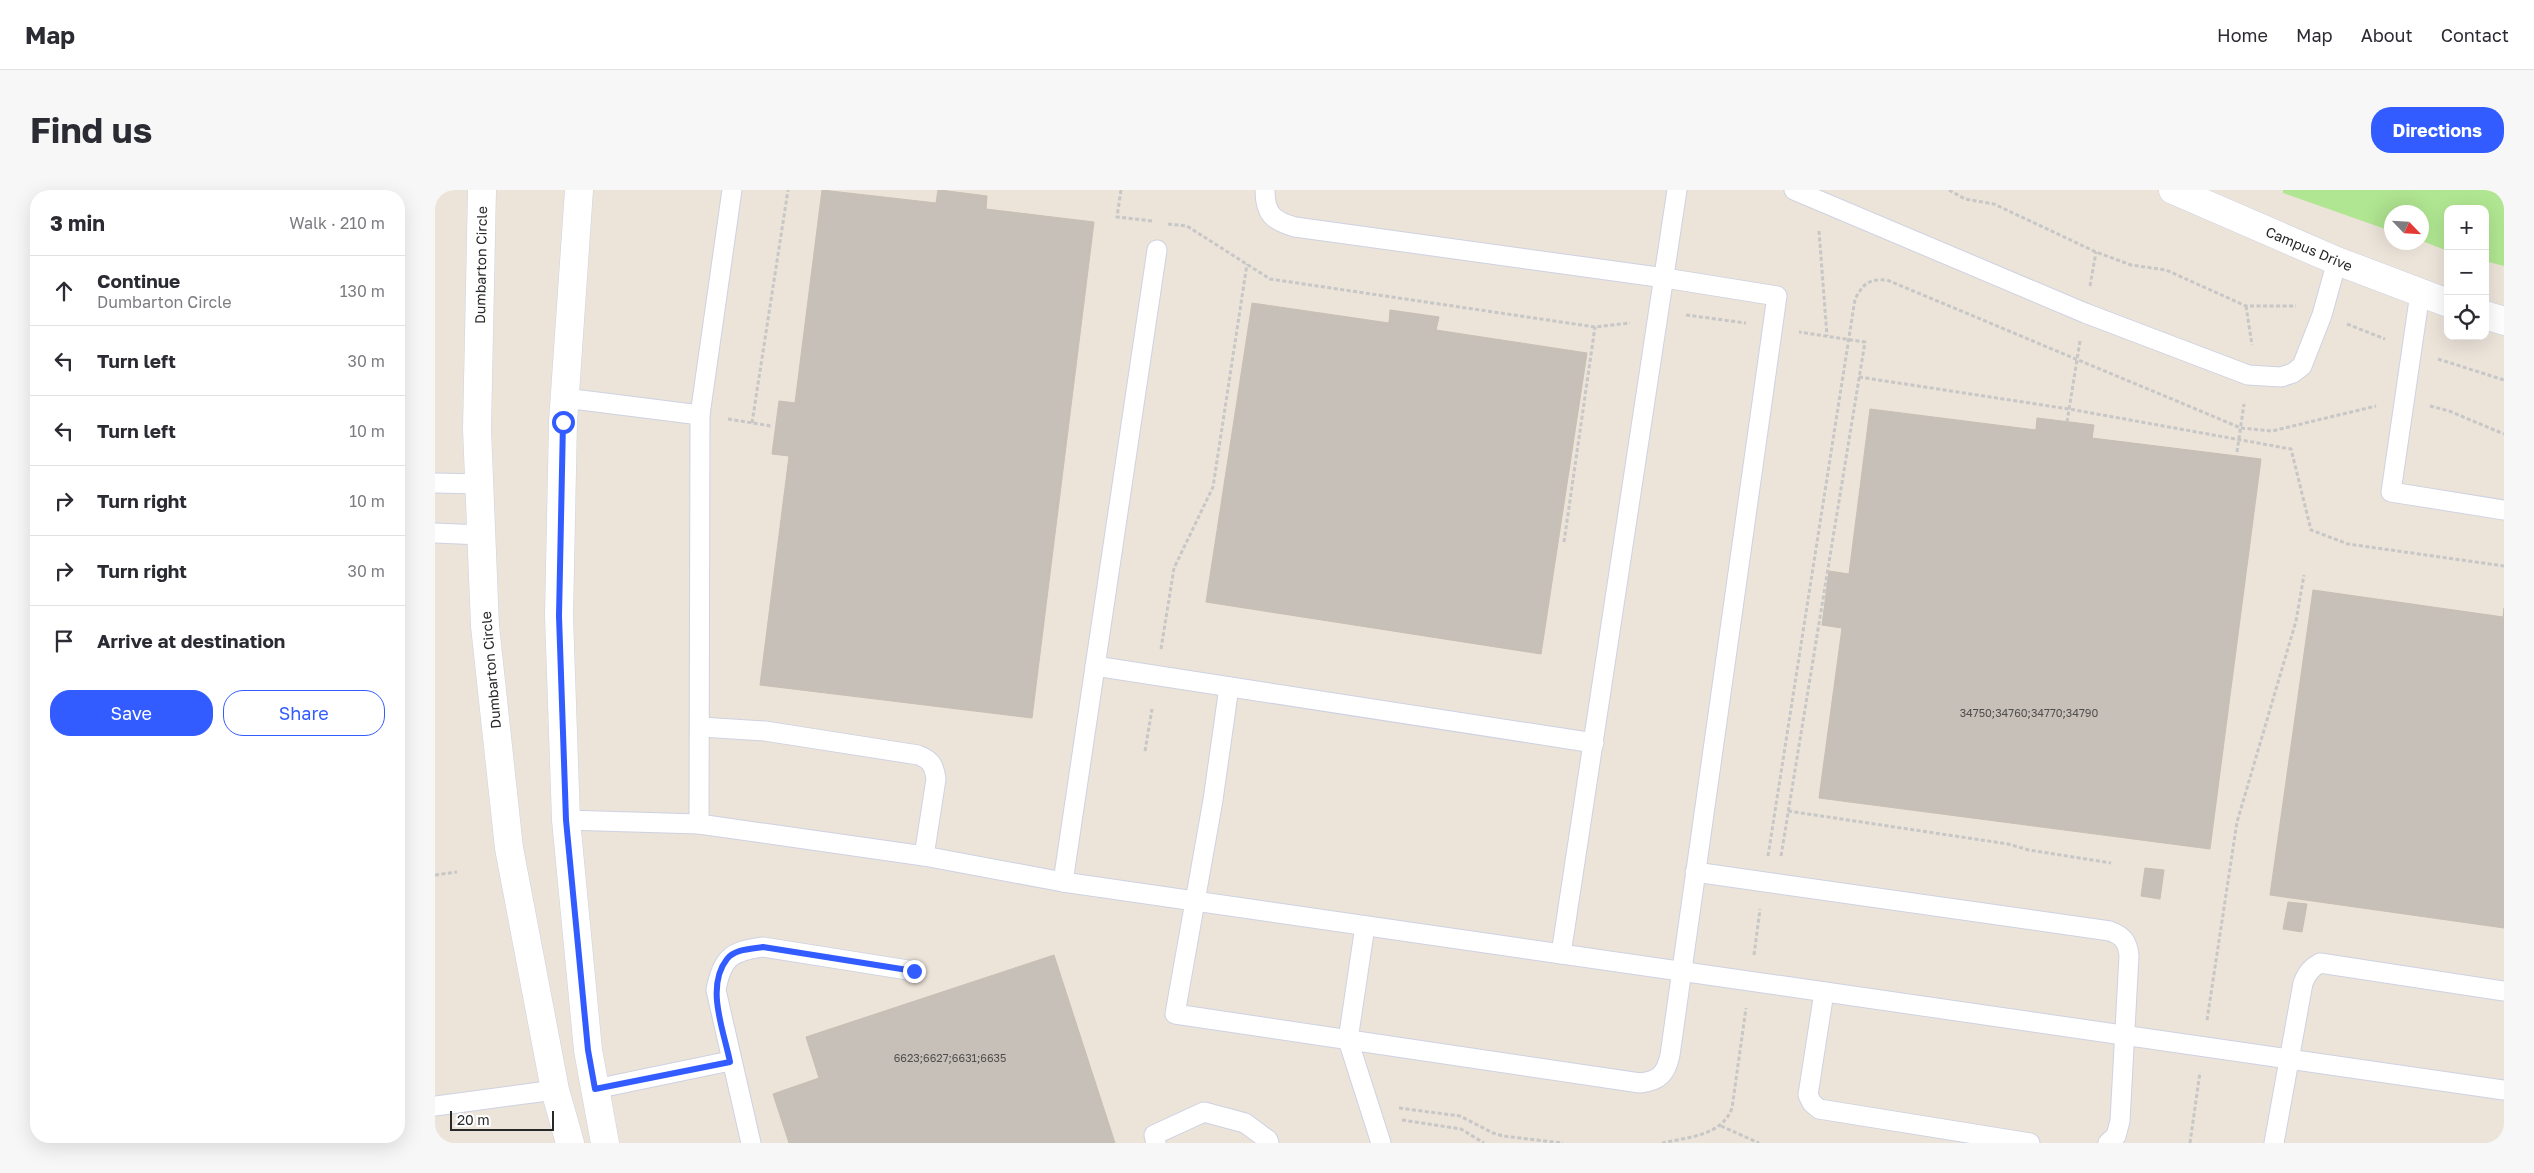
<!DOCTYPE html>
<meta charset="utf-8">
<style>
:root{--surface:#fff;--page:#f7f7f7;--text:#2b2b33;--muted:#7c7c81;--line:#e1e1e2;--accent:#325cff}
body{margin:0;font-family:"Golos Text",sans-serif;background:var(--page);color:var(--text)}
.controls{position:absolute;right:15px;top:15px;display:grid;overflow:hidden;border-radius:10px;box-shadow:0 5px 20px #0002}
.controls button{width:45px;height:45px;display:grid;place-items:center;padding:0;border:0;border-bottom:1px solid var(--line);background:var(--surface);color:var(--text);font:25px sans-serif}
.compass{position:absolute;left:1949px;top:15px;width:45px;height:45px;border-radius:50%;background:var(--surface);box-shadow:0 5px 20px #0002;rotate:115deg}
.scale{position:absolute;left:15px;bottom:12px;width:104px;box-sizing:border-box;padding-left:5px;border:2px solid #282828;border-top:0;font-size:14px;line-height:18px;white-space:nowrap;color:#282828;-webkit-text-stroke:4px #fff;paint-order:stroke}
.stop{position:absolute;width:15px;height:15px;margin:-11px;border:4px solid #325cff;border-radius:50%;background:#fff}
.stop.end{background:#325cff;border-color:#fff;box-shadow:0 1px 5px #0008}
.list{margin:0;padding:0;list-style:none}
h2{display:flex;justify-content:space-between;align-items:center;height:65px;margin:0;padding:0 20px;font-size:21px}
h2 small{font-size:16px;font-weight:400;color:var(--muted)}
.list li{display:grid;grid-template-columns:32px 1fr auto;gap:15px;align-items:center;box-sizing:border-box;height:70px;padding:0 20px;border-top:1px solid var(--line)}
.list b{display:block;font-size:19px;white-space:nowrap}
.list p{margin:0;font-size:16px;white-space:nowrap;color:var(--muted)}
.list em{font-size:16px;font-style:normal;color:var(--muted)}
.actions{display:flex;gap:10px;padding:15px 20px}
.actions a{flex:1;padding:11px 0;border:1px solid var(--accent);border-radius:20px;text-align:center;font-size:18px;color:var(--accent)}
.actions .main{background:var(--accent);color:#fff}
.icon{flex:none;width:28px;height:28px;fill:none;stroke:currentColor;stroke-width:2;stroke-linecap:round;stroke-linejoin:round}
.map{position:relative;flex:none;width:2069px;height:953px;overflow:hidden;border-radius:20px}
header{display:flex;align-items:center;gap:30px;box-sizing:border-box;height:70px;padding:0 25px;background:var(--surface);border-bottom:1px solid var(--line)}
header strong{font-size:24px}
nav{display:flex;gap:28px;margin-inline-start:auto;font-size:18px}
.intro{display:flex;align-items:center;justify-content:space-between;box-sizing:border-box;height:120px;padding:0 30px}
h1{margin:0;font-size:35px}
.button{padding:12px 22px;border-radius:20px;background:var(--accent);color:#fff;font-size:18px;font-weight:700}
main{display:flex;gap:30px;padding:0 30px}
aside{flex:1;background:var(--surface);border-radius:20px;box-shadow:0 5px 20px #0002}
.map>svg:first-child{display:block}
.green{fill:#b0e691}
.building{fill:#c7c0b9;stroke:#c7bfb2}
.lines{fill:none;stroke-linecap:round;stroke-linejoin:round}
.lane-casing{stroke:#ced2e2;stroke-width:21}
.secondary-casing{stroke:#ced2e2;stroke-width:29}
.path{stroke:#c7c7c7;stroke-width:3;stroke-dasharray:4 2.5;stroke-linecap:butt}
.lane{stroke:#fff;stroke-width:19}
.secondary{stroke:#fff;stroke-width:28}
.route{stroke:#325cff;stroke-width:6}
.labels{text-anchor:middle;stroke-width:4;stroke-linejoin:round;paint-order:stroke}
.number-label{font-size:11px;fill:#504e4c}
.street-label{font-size:14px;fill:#282828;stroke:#fff}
</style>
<header>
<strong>Map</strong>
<nav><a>Home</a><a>Map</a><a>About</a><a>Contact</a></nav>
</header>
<div class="intro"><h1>Find us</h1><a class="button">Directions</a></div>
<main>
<aside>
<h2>3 min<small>Walk · 210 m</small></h2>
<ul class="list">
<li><svg class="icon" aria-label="ahead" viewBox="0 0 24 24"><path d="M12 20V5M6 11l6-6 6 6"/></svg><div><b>Continue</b><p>Dumbarton Circle</p></div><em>130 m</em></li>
<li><svg class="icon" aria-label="left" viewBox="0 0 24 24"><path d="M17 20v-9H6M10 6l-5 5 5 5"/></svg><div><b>Turn left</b></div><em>30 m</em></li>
<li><svg class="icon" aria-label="left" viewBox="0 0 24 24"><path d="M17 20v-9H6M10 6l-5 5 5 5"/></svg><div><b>Turn left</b></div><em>10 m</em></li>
<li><svg class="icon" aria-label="right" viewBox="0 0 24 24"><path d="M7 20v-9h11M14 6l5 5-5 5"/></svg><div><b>Turn right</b></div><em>10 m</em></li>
<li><svg class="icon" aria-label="right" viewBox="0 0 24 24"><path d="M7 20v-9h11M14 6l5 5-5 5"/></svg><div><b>Turn right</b></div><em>30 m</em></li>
<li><svg class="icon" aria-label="arrive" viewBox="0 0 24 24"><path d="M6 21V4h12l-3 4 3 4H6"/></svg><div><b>Arrive at destination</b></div></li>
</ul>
<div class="actions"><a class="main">Save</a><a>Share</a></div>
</aside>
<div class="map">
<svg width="2069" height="953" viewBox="0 0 2069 953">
<rect width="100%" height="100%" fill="#ece3d9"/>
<!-- green -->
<polygon class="green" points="1848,0 2069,0 2069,76 2050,71 2050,19 2013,19 2013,61 1987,51 1986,22 1956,22 1956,41 1848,3"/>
<!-- building -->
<g class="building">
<polygon points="387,0 501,13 503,0 505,0 552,6 551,19 659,32 597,528 325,495 354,266 337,264 344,211 360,213"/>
<polygon points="817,113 954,133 955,120 1004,127 1001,140 1152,163 1106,464 771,412"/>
<polygon points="1435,219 1601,240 1602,228 1659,235 1657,248 1826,269 1775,659 1384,608 1407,438 1387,435 1394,381 1414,384"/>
<polygon points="1878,400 2068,427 2069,418 2069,738 1835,705"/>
<polygon points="1710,678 1729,680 1725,709 1706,706"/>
<polygon points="1853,712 1872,714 1867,742 1848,739"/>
<polygon points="619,765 680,953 354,953 338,904 384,888 371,847"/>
</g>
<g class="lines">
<!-- lane casing -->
<g class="lane-casing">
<g id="lane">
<polyline points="1359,0 1650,123 1813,185 1846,187 1858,183 1867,176 1887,125 1902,71"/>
<polyline points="1985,103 1956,302 2069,320"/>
<polyline points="130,208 265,225"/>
<polyline points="0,293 45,294"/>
<polyline points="0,343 47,345"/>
<polyline points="660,476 1159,553"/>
<path d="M794,497L778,610L740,824L1205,893C1224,891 1231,884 1235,865L1342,106L1230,88L860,37C838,31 830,24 830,0"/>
<path d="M266,537L330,541L483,565C496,570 499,575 501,589L489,666"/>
<polyline points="131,630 264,634 489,666 628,692 2069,900"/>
<polyline points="264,634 265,225 297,0"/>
<path d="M1260,682L1675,741C1688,746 1693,752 1694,766L1685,931L1681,946L1673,953"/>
<polyline points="628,692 722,60"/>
<polyline points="930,736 913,850 946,953"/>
<polyline points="1126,764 1242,0"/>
<polyline points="1389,802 1373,905 1377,913 1384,919 1595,953"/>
<polyline points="160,899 295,871"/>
<polyline points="0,916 120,900"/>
<path d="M316,953L281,800C287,768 296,761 328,757L479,781"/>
<polyline points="721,953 719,945 769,922 810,933 833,950 834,953"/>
<path d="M1839,953L1868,793C1872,783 1876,778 1885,773L2069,801"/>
</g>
</g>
<!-- secondary casing -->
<g class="secondary-casing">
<g id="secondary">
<polyline points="47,0 42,239 50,436 74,658 120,900 135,953"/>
<polyline points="144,0 128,232 124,426 131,630 153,860 170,953"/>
<polyline points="1738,0 1902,71 2013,113"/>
<polyline points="2050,125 2069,131"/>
</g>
</g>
<!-- path -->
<g class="path">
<polyline points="686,0 682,27 717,31"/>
<polyline points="1514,0 1530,9 1559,14 1661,62 1696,75 1731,80 1811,116 1861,116"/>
<polyline points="733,34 752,36 835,89 1160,137 1195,133"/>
<polyline points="1384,41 1392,146"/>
<polyline points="1655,96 1661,62"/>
<polyline points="1811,116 1817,155"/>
<polyline points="1251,125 1311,133"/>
<polyline points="1912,134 1950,149"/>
<polyline points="2003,169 2069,190"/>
<polyline points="1424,187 1634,219 1856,259 1876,340 1913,354 2069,376"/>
<polyline points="1995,216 2014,221 2069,244"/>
<polyline points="293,229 336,236"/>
<polyline points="1632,232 1645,151"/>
<polyline points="317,233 353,0"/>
<polyline points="1802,262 1809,214"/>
<polyline points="1129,352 1160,137"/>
<polyline points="726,459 739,378 778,297 812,74"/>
<polyline points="710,561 717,519"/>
<polyline points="1353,621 1573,654 1594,660 1676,673"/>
<path d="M1333,666L1420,109C1429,93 1433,89 1452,90L1806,238L1837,241L1941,216"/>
<polyline points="1346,666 1430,152 1364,142"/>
<polyline points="0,685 22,682"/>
<polyline points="1319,765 1325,719"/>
<polyline points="1772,830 1802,632 1861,431 1869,385"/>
<polyline points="964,918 1025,926 1058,943 1068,946 1128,953"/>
<polyline points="967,930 1026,939 1049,953"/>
<polyline points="1286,936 1324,953"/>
<path d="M1227,953C1253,947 1287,946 1297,918L1311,818"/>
<polyline points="1755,953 1765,882"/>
</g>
<!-- lane -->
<use href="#lane" class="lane"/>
<!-- secondary -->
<use href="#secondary" class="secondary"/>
</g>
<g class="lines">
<!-- route -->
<path class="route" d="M128,232L124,426L131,630L153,860L160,899L295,872C289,841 270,797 292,769C300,759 316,759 328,757L479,781"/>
</g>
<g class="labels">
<!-- number labels -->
<g class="number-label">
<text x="1594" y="527">34750;34760;34770;34790</text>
<text x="515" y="872">6623;6627;6631;6635</text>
</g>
<!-- street labels -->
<g class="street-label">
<text transform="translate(1874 59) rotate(23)" y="5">Campus Drive</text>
<text transform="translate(46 75) rotate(-89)" y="5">Dumbarton Circle</text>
<text transform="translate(56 480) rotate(-95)" y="5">Dumbarton Circle</text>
</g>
</g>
</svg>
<div class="controls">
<button>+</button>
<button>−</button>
<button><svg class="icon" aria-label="locate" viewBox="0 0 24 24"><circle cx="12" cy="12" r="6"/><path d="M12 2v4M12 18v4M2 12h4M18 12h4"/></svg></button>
</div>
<svg class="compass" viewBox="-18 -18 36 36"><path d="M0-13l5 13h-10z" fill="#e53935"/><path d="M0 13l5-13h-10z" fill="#7c7c81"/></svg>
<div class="scale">20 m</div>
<div class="stop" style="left:128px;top:232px"></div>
<div class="stop end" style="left:479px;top:781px"></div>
</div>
</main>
